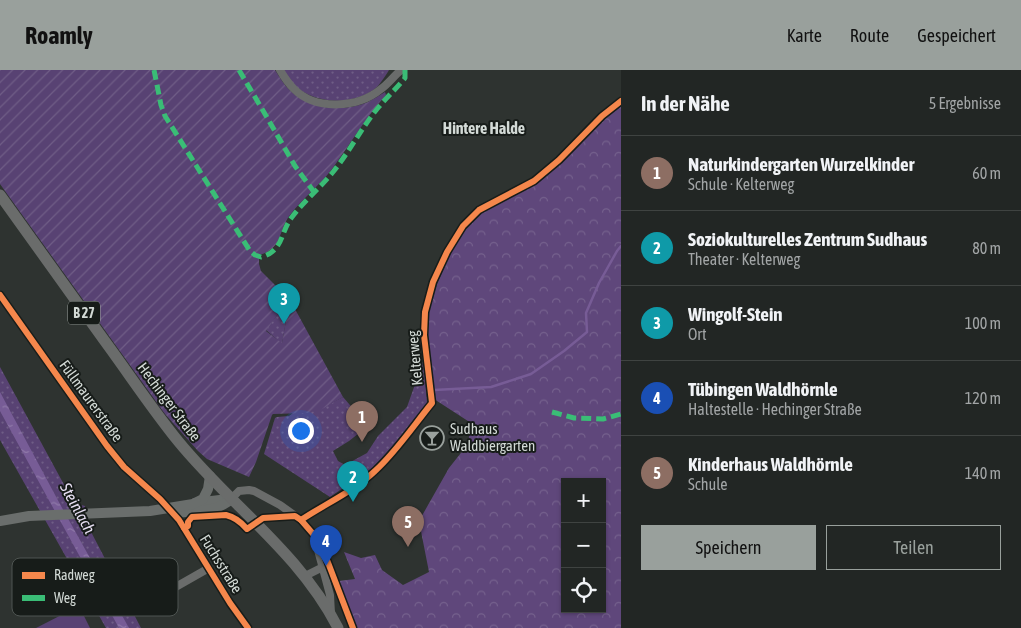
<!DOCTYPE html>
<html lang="de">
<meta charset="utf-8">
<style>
:root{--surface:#222624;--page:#2e3231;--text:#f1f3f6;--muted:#a2a5a6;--line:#3f4341;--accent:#99a09c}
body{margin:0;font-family:"Asap Condensed",sans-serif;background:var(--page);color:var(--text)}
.controls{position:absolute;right:15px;bottom:15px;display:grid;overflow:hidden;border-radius:0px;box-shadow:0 1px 4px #0004}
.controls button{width:45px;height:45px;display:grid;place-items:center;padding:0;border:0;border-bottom:1px solid var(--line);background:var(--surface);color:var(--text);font:25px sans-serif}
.you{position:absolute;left:300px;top:360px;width:18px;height:18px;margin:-12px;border:4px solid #fff;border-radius:50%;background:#1a73e8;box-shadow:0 0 0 8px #1a73e833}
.badge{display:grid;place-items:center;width:32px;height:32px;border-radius:50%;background:var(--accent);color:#fff;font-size:16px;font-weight:700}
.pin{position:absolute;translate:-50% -41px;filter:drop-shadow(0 1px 2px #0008)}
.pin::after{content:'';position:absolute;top:26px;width:18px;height:15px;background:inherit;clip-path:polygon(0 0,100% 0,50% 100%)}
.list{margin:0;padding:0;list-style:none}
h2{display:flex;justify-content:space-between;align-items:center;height:65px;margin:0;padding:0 20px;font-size:21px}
h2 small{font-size:16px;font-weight:400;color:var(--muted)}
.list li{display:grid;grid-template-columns:32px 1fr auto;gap:15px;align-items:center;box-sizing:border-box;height:75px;padding:0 20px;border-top:1px solid var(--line)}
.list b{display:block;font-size:19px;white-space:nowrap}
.list p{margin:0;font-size:16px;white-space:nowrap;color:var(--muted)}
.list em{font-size:16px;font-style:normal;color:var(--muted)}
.actions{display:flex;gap:10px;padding:15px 20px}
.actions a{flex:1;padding:11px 0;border:1px solid var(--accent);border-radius:0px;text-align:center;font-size:18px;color:var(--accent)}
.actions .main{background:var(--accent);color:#111}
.icon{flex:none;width:28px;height:28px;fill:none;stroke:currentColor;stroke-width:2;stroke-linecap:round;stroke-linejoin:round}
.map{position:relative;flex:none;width:621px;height:558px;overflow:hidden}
header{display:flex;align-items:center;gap:30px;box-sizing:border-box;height:70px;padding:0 25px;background:var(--accent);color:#111}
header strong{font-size:24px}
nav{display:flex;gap:28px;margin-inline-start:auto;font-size:18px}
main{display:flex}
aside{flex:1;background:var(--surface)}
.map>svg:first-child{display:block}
.grass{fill:url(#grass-dots)}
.forest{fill:url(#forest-crowns);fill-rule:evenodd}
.garden{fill:url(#garden-furrows)}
.pitch{fill:#584273}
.water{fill:url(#water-ripples)}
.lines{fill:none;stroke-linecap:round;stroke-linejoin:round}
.stream{stroke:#775c96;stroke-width:2.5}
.street{stroke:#6a6c6b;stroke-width:8}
.secondary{stroke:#6a6e6c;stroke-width:10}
.primary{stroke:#6a6c6b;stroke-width:11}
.quiet{stroke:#3abd76;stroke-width:5;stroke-dasharray:10 5;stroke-linecap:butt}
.cycleway-casing{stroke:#171c19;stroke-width:9}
.cycleway{stroke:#f5874c;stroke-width:6}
.labels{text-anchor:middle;stroke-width:4;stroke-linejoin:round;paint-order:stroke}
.shield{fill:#171c19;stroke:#9ba19d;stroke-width:1}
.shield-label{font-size:14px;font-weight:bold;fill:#d3dad6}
.street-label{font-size:15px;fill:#d3dad6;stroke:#171c19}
.poi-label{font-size:15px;fill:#d3dad6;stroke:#171c19;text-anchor:start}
.neighbourhood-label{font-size:16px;font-weight:bold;fill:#d3dad6;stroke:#171c19}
.water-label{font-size:16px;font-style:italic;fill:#e7dff2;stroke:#171c19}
.key{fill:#171c19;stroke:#4f5552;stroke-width:1}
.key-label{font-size:14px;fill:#d3dad6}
</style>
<header>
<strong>Roamly</strong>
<nav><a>Karte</a><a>Route</a><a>Gespeichert</a></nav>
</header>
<main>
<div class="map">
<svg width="621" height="558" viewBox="0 0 621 558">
<defs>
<pattern id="grass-dots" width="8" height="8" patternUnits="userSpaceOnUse" patternTransform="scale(1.25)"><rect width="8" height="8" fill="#584273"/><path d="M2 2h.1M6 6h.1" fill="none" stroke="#6f5d86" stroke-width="1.8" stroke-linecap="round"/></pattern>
<pattern id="forest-crowns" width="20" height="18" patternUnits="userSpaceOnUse" patternTransform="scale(1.25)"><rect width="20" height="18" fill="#5f477b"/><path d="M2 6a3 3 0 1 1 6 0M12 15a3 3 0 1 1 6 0" fill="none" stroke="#75618d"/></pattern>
<pattern id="garden-furrows" width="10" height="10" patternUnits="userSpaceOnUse" patternTransform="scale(1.25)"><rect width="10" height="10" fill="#584273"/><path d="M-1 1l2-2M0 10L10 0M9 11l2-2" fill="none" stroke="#6f5d86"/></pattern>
<pattern id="water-ripples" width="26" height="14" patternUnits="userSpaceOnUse" patternTransform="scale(1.25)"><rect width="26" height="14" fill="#775c96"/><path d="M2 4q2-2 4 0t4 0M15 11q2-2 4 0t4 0" fill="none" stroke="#907aa9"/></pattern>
</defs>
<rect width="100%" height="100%" fill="#2e3330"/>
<!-- grass -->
<g class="grass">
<path d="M284,0H389C386,5 382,11 378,16C357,36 316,35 295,16C291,12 287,6 284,0Z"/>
<polygon points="283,223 289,228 287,245 282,274 266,260 280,241 273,235"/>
<path d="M424,289L427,333L393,376L372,398L330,427L264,384L275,348L277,347L289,346L293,343C315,343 324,337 343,327L368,356L349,371L333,381L338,391L345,395L367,383L378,366L407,337Z"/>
<polygon points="0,297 74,433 85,436 88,456 141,558 106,558 0,370"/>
</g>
<!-- forest -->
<path class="forest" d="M621,35V558H351L344,543L337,520L339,511L355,509L344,482L361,488L375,485L382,500L403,515L429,502L419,451L449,398L468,374L471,353L434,329L428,265V244L437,214L450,184L465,158L481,142L536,113L604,49ZM565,412H602V539H565Z"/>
<!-- garden -->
<path class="garden" d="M0,0H275C280,8 286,18 294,24C315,40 344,42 368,32C373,29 379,26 385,22L386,25C365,48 350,75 332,99C319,116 303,128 290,145C278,160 283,179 259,185V194L261,201L283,223L273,235L280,241L266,261L282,273L287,245L289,228L343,327L322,339L307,343L273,344L272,345L256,392L249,407L207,389L198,381L165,344L0,114Z"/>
<!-- pitch -->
<polygon class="pitch" points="79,536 90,558 36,558"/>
<!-- water -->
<polygon class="water" points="0,322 61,436 129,558 119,558 0,341"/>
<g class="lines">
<!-- stream -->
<polyline class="stream" points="434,320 491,317 531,304 564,281 587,262 586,243 599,213 617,181 621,176"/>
<!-- street -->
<g class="street">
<path d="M280,0C284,7 288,13 294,19C316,41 358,38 381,19C388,14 394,6 401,0"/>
<polyline points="0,225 107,376 124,397 160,429 179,450 230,533 248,558"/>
<polyline points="232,428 239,421 249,420 254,421 280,435 301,450 314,465 330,525 331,544"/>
<path d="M301,450C325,434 354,421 375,401C396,382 414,355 432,333L424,265L425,242L433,212L447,182L463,156L479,140L534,111L559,90L602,46L621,31"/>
<polyline points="305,506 323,497"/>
<polyline points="151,531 209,498"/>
</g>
<!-- secondary -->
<g class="secondary">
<polyline points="195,433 228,429"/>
<path d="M176,443C194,441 218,443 232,428"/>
<polyline points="0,451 29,446 150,441 193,434 203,429 208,419 210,406"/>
</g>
<!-- primary -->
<path class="primary" d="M0,125C35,174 70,222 104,270C129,304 152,339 178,371C230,435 300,483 338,558"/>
<!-- quiet -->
<g class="quiet">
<path d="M154,0L161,35L165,46L250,181L255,185L261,187C284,181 280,162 292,147C304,131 320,118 333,102C349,82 361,59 377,39C386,28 396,19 405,8V0"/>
<polyline points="239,0 265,44 295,96 314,122"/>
<polyline points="552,342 574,348 603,349 621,344"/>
</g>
<!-- cycleway casing -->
<g class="cycleway-casing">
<g id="cycleway">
<polyline points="0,225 107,376 124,397 160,429 179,450 230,533 248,558"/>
<path d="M301,450C325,434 354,421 375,401C396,382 414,355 432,333L424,265L425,242L433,212L447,182L463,156L479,140L534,111L559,90L602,46L621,31"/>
<path d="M184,458L188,456V452L192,447L226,445C235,447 241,452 247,459L263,448L295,446L301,450L314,465L324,482L353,558"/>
</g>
</g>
<!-- cycleway -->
<use href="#cycleway" class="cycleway"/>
</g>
<!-- icons -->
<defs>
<g id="bar-ring" transform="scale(1.25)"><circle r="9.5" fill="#171c19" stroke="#99a09c" stroke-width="1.5"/><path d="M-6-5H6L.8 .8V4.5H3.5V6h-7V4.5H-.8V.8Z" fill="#99a09c"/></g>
</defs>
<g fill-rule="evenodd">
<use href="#bar-ring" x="432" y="368"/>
</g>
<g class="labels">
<!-- shield labels -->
<rect class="shield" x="68" y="231.5" width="32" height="23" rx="4"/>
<g class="shield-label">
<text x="84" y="248">B 27</text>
</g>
<!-- street labels -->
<g class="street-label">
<text transform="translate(415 288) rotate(-95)" y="5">Kelterweg</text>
<text transform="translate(91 331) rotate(54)" y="5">Füllmaurerstraße</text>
<text transform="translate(169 332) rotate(53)" y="5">Hechinger Straße</text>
<text transform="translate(221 494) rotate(58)" y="5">Fuchsstraße</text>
</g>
<!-- poi labels -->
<g class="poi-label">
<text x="450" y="364">Sudhaus<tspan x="450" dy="17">Waldbiergarten</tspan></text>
</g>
<!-- neighbourhood labels -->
<g class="neighbourhood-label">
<text x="484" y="64">Hintere Halde</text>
</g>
<!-- water labels -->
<g class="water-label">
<text transform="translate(78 438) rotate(61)" y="6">Steinlach</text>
</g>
</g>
<!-- legend -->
<rect x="12" y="488" width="166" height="58" rx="8" class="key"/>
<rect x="22" y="502" width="23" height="7" fill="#f5874c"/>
<rect x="22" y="525" width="23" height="6" fill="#3abd76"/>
<g class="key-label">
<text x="54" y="510">Radweg</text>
<text x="54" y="533">Weg</text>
</g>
</svg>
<div class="controls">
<button>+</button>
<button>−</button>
<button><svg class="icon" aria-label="locate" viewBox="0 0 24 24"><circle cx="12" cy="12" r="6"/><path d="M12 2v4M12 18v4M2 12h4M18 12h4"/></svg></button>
</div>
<div class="you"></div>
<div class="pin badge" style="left:362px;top:372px;background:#8d6e63">1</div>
<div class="pin badge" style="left:353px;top:432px;background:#0f9aa8">2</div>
<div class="pin badge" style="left:284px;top:254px;background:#0f9aa8">3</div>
<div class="pin badge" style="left:326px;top:496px;background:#1a4fb4">4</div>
<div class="pin badge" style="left:408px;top:477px;background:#8d6e63">5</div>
</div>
<aside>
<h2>In der Nähe<small>5 Ergebnisse</small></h2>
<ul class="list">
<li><span class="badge" style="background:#8d6e63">1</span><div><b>Naturkindergarten Wurzelkinder</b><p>Schule · Kelterweg</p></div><em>60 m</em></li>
<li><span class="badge" style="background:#0f9aa8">2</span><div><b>Soziokulturelles Zentrum Sudhaus</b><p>Theater · Kelterweg</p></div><em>80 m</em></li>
<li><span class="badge" style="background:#0f9aa8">3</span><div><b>Wingolf-Stein</b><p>Ort</p></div><em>100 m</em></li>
<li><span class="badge" style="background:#1a4fb4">4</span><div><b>Tübingen Waldhörnle</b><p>Haltestelle · Hechinger Straße</p></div><em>120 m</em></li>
<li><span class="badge" style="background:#8d6e63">5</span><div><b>Kinderhaus Waldhörnle</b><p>Schule</p></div><em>140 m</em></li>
</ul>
<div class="actions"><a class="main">Speichern</a><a>Teilen</a></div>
</aside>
</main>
